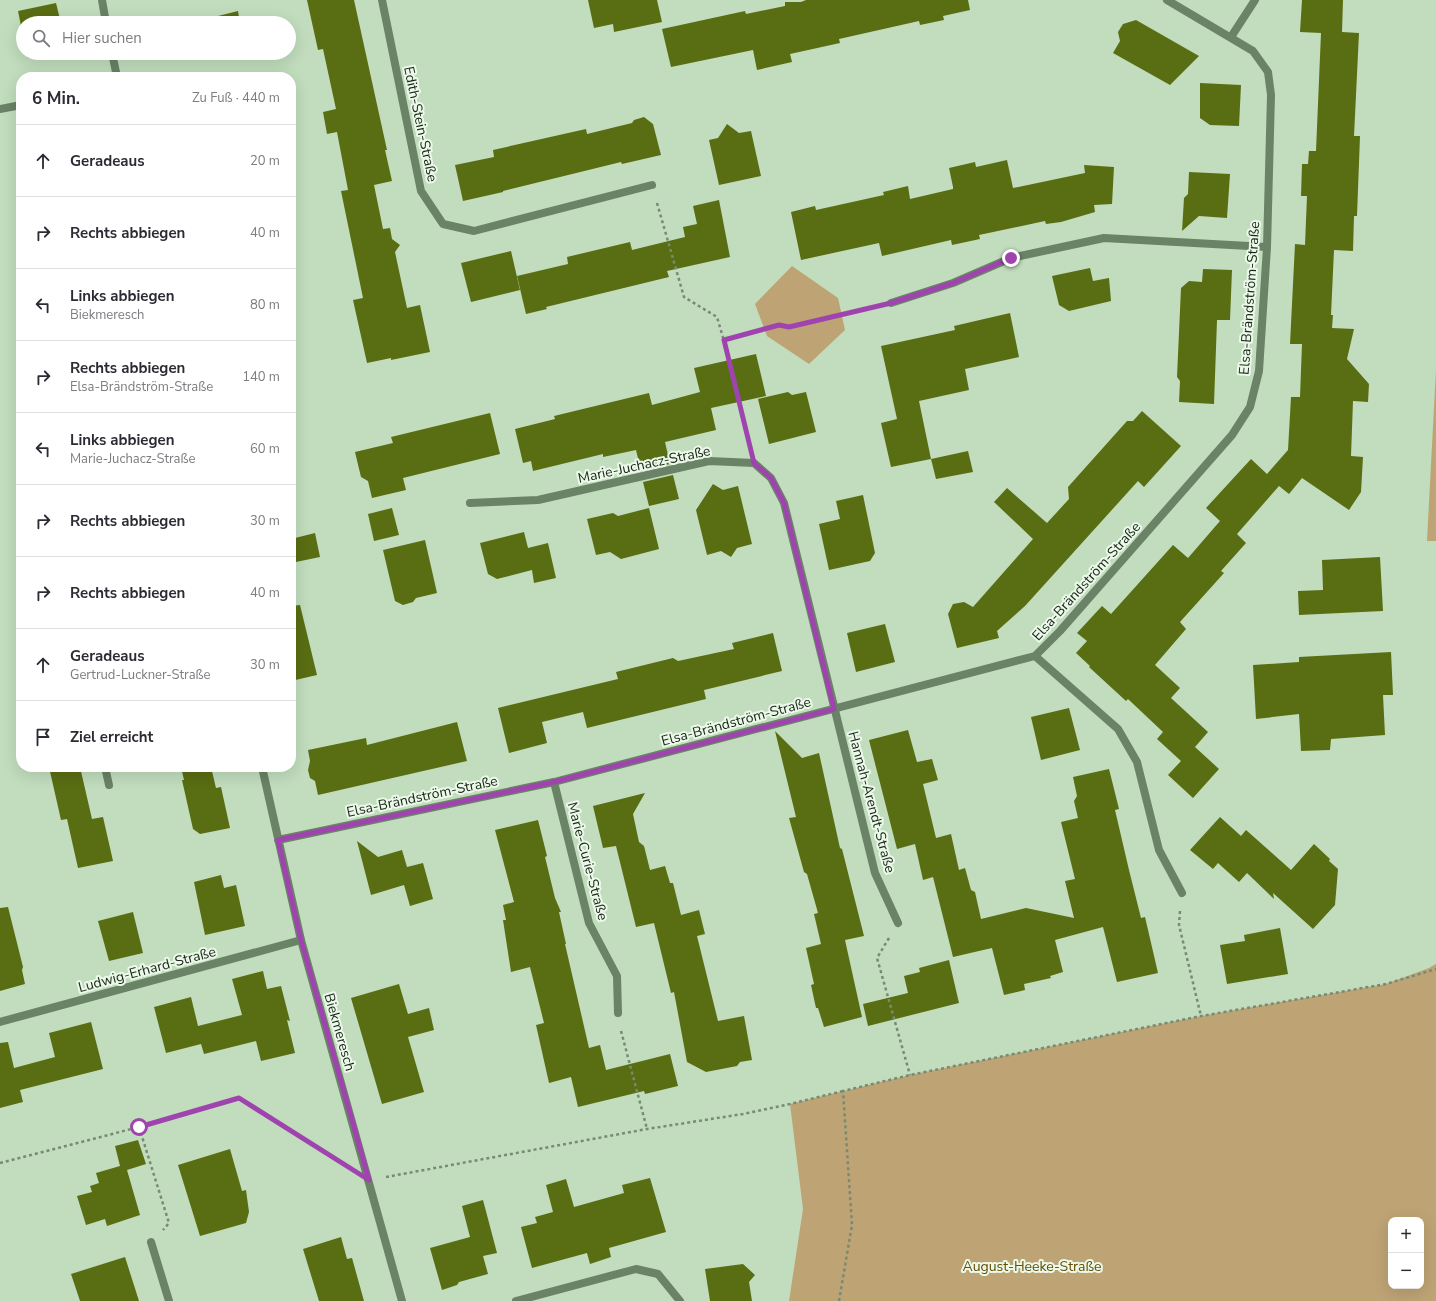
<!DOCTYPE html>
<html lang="de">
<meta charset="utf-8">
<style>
:root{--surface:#fff;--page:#f2f2f3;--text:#2b2b33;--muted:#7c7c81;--line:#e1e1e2}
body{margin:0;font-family:"Nunito Sans",sans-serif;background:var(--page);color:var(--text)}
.controls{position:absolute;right:12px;bottom:12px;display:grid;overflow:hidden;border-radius:8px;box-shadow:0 4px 16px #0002}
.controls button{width:36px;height:36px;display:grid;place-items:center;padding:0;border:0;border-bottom:1px solid var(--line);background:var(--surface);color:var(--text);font:20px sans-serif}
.stop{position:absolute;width:12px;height:12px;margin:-9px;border:3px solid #9f44af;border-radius:50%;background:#fff}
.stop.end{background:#9f44af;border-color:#fff;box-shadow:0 1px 4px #0008}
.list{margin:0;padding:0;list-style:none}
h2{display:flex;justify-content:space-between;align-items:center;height:52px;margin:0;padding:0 16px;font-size:17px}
h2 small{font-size:13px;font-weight:400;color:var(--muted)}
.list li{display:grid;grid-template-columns:26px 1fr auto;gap:12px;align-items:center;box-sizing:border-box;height:72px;padding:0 16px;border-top:1px solid var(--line)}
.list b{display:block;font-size:15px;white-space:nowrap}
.list p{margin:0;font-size:13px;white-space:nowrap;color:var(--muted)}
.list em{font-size:13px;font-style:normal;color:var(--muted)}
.icon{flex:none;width:22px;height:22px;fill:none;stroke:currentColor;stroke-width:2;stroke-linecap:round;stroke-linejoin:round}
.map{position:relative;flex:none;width:1436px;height:1301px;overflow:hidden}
.search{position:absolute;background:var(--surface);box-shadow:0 4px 16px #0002;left:16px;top:16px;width:280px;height:44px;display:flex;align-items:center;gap:10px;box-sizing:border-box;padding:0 14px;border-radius:22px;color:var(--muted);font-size:15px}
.panel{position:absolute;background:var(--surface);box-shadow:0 4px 16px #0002;left:16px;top:72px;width:280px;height:700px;border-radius:16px}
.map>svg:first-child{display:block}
.green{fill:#bea375;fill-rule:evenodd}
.building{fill:#596d12}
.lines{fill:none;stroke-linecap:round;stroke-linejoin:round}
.path{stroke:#778b74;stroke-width:2.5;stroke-dasharray:3 3;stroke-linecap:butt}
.minor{stroke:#6a8266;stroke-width:8}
.route{stroke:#9f44af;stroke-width:5}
.labels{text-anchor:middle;stroke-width:4;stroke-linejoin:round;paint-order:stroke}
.street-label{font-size:14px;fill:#1a2419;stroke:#ebf9e9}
.park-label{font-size:14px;fill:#684b08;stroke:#ebf9e9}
</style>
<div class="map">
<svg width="1436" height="1301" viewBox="0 0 1436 1301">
<rect width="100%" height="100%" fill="#c1ddbd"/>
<!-- green -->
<g class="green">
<polygon points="792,266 838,298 845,330 809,364 767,336 755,304"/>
<polygon points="1436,369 1436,541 1427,541"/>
<path d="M1436,964V1301H789L803,1209L790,1104L910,1075L1201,1016L1386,984L1429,968ZM1391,1220H1421V1286H1391Z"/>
</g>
<!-- building -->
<g class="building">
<polygon points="307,0 354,0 387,150 385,150 392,181 374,185 383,229 390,228 392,239 400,245 395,252 407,308 420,305 430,352 391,360 391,358 367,363 353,300 363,298 341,191 348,190 337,132 327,134 323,112 336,109 323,49 318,50"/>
<polygon points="588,0 657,0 662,22 614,32 613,24 594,28"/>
<polygon points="806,0 968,0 970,10 943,16 944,20 920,25 919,21 839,39 840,43 790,54 792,62 757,70 753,50 671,67 662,29 745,11 746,14 785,6 785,2 801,2"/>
<polygon points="1302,0 1343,0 1342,32 1359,33 1354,136 1360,136 1357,216 1354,216 1353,251 1334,250 1331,315 1333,315 1332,328 1354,329 1347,359 1369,384 1368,402 1353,401 1351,456 1363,457 1361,492 1349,510 1302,478 1289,494 1279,486 1237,534 1246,543 1221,571 1224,573 1180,622 1186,629 1155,665 1180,688 1171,698 1208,732 1195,747 1219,769 1193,798 1168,775 1181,761 1157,739 1163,732 1128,699 1126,701 1089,667 1090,666 1076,653 1087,641 1077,633 1102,606 1111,614 1173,545 1188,558 1220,521 1206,508 1251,459 1267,474 1288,450 1291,397 1300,397 1302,344 1290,344 1295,244 1305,245 1307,196 1301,196 1302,164 1308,164 1309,151 1316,151 1321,33 1300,32"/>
<polygon points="56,3 61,23 23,23 23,36 18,11"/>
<polygon points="238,11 240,23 216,23 214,17"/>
<polygon points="1136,20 1199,56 1170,85 1113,53 1120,41 1118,32 1123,24"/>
<polygon points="27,53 49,53 28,58"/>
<polygon points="1200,83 1241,85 1239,126 1210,125 1200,118"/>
<polygon points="644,117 653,124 661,155 622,164 621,162 503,191 503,192 463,201 455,165 494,157 493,150 586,129 587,134 632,123 634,120"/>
<polygon points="727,124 739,133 751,131 761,176 719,185 709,140 718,138"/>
<polygon points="1007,160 1013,188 1085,173 1084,165 1114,167 1112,204 1094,205 1095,212 1061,222 1046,224 1045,221 979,235 980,239 952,245 951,240 882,256 879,243 801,260 791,212 815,206 816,210 884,195 883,192 908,186 910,199 953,189 953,187 949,168 975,162 976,167"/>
<polygon points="1189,172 1230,174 1227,218 1199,216 1182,231 1184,198 1188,194"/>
<polygon points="719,200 730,257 667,271 669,277 546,307 547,309 526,314 517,276 568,264 567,257 630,242 632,250 685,237 683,227 697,224 693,206"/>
<polygon points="511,251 520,290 471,302 461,263"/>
<polygon points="1090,268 1093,281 1109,278 1111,301 1069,311 1059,305 1052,276"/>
<polygon points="1203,269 1232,270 1230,320 1217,320 1214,404 1179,402 1180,381 1177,377 1181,288 1189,281 1202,282"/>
<polygon points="1010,313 1019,357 965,369 969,390 919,401 931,459 891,467 881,423 897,419 881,346 955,330 954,326"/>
<polygon points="756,354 766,396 711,408 716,430 665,442 670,464 641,471 636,450 603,457 603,454 533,471 531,461 523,463 515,429 555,419 554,416 649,393 652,405 700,392 694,368"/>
<polygon points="788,392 792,395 806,392 816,432 769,444 758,399"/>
<polygon points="1142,411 1181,446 1144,487 1138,481 1025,606 997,631 999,638 957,648 948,614 953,604 964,602 973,607 1033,539 994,502 1007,488 1047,523 1069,499 1068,487 1127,421 1133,421"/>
<polygon points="490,413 500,454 403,478 406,490 372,498 368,481 361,477 355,452 393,443 391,437"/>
<polygon points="968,451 973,472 936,479 931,459"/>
<polygon points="673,475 679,499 649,506 643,482"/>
<polygon points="713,484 723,490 738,486 752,544 737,548 731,557 721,551 707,555 696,510"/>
<polygon points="863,495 875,553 870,561 829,570 819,524 840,519 836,501"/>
<polygon points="392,508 399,535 374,541 368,514"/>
<polygon points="649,508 659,549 621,559 610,552 596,555 587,519 613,513 618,516"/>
<polygon points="524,532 528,548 548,543 556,578 534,583 532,570 497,579 488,574 480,543"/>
<polygon points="315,533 320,557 291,563 291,539"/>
<polygon points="425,540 437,593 416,598 413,602 403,605 395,601 383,550"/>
<polygon points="1380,557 1383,611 1299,615 1298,591 1323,590 1322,560"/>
<polygon points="300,605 317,675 291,681 291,606"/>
<polygon points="885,624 895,662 856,672 847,633"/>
<polygon points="773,633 782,671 704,690 706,699 587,728 583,712 542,722 547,743 509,753 498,708 618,679 616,672 673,658 678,661 734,649 732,643"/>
<polygon points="1391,652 1393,695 1383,695 1385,735 1331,739 1330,750 1301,751 1299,714 1256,719 1253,665 1299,662 1299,657"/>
<polygon points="1069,708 1080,750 1041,760 1031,717"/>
<polygon points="457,722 467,761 318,795 315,781 310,778 308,770 310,761 308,750 366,738 367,745"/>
<polygon points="908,730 917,762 932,759 938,780 923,784 936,838 951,834 959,870 965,868 971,890 975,892 981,919 1026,908 1074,918 1065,881 1075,879 1061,822 1078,818 1074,801 1077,796 1073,777 1109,769 1119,809 1115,810 1129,870 1141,918 1145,917 1158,973 1117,982 1103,927 1055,940 1063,972 1050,976 1051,978 1024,984 1025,990 1004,995 992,948 953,957 933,877 923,880 915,844 897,849 869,740"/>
<polygon points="775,731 802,758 819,753 840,848 842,849 864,936 845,940 862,1017 824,1027 818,1008 816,1008 811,985 814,984 806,948 821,944 814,914 818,913 807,874 804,872 789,818 796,817"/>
<polygon points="49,767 80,767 92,819 103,817 113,861 78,868 67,819 61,820"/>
<polygon points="181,767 211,767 216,788 221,787 230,828 200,834 193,829 182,780 184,780"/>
<polygon points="645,793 633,814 639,842 644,846 650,870 665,866 670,883 673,883 681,915 699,910 705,934 697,936 718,1021 744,1016 752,1060 740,1062 737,1066 706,1072 687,1062 674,992 671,993 654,923 636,927 616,846 603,848 593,806"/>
<polygon points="1220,817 1241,836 1246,830 1291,870 1314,844 1330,859 1329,861 1338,869 1335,905 1313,929 1273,893 1274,899 1247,873 1239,882 1218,863 1213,869 1190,850"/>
<polygon points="538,820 547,856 545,857 555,898 561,912 559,912 566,944 565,944 589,1048 600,1045 606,1070 670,1054 678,1086 645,1094 644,1091 578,1107 571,1077 549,1083 536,1025 544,1023 530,967 511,972 503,920 506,920 503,905 514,902 495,830"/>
<polygon points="357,841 378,857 402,850 407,867 423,863 433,899 410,906 404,885 371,895"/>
<polygon points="221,875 224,888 236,885 245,926 205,935 194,882"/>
<polygon points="8,907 23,967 22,970 25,984 0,991 0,908"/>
<polygon points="133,912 143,953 109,961 98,921"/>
<polygon points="1280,928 1288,974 1227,984 1220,945 1245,941 1244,935"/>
<polygon points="949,960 959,1003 868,1026 863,1004 908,993 904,976 920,972 919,968"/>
<polygon points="263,971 267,989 281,986 290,1021 287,1020 295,1053 261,1061 256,1041 204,1054 201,1044 166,1053 154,1007 191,997 198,1026 242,1015 232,979"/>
<polygon points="399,984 408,1014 429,1008 434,1030 408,1037 424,1092 382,1104 351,998"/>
<polygon points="91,1022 103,1069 20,1090 23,1102 0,1108 0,1043 8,1042 14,1068 55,1057 49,1033"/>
<polygon points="138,1140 146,1164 127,1170 140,1215 107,1226 105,1219 86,1225 77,1196 92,1192 90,1186 99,1183 96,1173 120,1166 115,1146"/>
<polygon points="230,1149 242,1191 246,1190 249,1212 246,1223 200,1236 178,1165"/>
<polygon points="650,1178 666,1232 609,1248 611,1257 590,1264 587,1253 532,1268 521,1227 537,1223 535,1217 553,1212 546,1185 566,1179 574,1207 624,1193 622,1185"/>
<polygon points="483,1200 497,1253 483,1256 488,1274 459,1282 457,1285 442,1290 430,1248 470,1237 462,1206"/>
<polygon points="341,1237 347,1259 352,1258 364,1301 319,1301 303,1249"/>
<polygon points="125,1257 139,1301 80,1301 71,1274"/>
<polygon points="743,1264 755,1275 749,1282 752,1301 710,1301 705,1269"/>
</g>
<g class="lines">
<!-- path -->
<g class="path">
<polyline points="657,203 684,297 717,317 724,341 749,443"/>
<polyline points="724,341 779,325 789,327 873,307"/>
<polyline points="1180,911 1179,925 1201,1016"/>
<polyline points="889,938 877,958 910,1075"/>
<polyline points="621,1031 647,1129"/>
<polyline points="139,1127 169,1223 163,1230"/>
<polyline points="0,1163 139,1127 239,1098 344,1164"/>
<polyline points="386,1177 647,1129 743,1114 790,1104 843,1091"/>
<polyline points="839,1301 852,1225 843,1091 910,1075 1201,1016 1386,984 1436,969"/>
</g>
<!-- minor -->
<g class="minor">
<polyline points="102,0 106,23"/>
<polyline points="382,0 421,191 443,224 474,231 652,185"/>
<polyline points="1231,37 1255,0"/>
<polyline points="112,53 117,77"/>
<polyline points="0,109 21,105"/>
<polyline points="891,303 953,283 1011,258 1104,238 1267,247"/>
<polyline points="470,503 538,500 709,461 754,463 771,478 784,503 875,873 898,923"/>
<polyline points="1035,656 1118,729 1137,762 1159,850 1182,893"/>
<polyline points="105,767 109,785"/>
<polyline points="262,767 301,940 402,1301"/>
<polyline points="554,782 589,923 617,976 618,1013"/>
<polyline points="278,840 554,782 1035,656 1060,631 1232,435 1250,407 1259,371 1267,247 1271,95 1268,72 1253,51 1167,0"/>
<polyline points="0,1022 301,940"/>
<polyline points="151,1242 169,1301"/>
<polyline points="516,1301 636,1269 658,1274 680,1301"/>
</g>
</g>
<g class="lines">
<!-- route -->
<polyline class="route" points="139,1127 239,1098 369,1180 301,940 278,840 554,782 834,709 784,503 771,478 754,463 724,340 779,325 789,327 891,303 953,283 1011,258"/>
</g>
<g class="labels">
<!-- street labels -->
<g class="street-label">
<text transform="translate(421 124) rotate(78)" y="5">Edith-Stein-Straße</text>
<text transform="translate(1249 298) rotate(-86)" y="5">Elsa-Brändström-Straße</text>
<text transform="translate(644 464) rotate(-12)" y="5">Marie-Juchacz-Straße</text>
<text transform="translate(1086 581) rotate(-48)" y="5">Elsa-Brändström-Straße</text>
<text transform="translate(736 721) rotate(-15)" y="5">Elsa-Brändström-Straße</text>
<text transform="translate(422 796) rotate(-12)" y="5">Elsa-Brändström-Straße</text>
<text transform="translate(872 802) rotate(75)" y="5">Hannah-Arendt-Straße</text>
<text transform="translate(588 861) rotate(75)" y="5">Marie-Curie-Straße</text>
<text transform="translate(147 969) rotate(-15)" y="5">Ludwig-Erhard-Straße</text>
<text transform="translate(340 1032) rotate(74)" y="5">Biekmeresch</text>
</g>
<!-- park labels -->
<g class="park-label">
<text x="1032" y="1271">August-Heeke-Straße</text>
</g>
</g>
</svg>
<div class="controls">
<button>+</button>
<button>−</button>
</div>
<div class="stop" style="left:139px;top:1127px"></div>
<div class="stop end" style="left:1011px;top:258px"></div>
<div class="search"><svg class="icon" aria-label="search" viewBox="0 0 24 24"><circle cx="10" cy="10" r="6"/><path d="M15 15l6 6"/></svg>Hier suchen</div>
<section class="panel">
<h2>6 Min.<small>Zu Fuß · 440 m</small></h2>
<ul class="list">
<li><svg class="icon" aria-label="ahead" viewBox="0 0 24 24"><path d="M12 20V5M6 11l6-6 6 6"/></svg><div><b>Geradeaus</b></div><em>20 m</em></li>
<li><svg class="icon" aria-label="right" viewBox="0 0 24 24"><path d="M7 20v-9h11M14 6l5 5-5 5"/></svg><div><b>Rechts abbiegen</b></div><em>40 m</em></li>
<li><svg class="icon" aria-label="left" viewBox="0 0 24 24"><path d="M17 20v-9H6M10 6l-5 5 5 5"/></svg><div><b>Links abbiegen</b><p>Biekmeresch</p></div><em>80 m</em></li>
<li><svg class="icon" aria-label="right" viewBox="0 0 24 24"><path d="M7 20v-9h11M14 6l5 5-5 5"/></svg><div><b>Rechts abbiegen</b><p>Elsa-Brändström-Straße</p></div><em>140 m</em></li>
<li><svg class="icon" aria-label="left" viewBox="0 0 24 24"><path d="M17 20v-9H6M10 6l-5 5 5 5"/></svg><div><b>Links abbiegen</b><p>Marie-Juchacz-Straße</p></div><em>60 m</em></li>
<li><svg class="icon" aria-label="right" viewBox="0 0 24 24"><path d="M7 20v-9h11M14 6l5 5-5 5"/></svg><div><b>Rechts abbiegen</b></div><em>30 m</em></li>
<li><svg class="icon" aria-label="right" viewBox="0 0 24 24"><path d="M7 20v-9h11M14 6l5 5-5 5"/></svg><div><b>Rechts abbiegen</b></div><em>40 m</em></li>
<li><svg class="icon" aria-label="ahead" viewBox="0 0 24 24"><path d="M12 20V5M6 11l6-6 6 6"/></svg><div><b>Geradeaus</b><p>Gertrud-Luckner-Straße</p></div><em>30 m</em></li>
<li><svg class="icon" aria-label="arrive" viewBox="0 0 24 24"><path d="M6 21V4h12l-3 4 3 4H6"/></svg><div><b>Ziel erreicht</b></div></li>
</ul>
</section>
</div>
